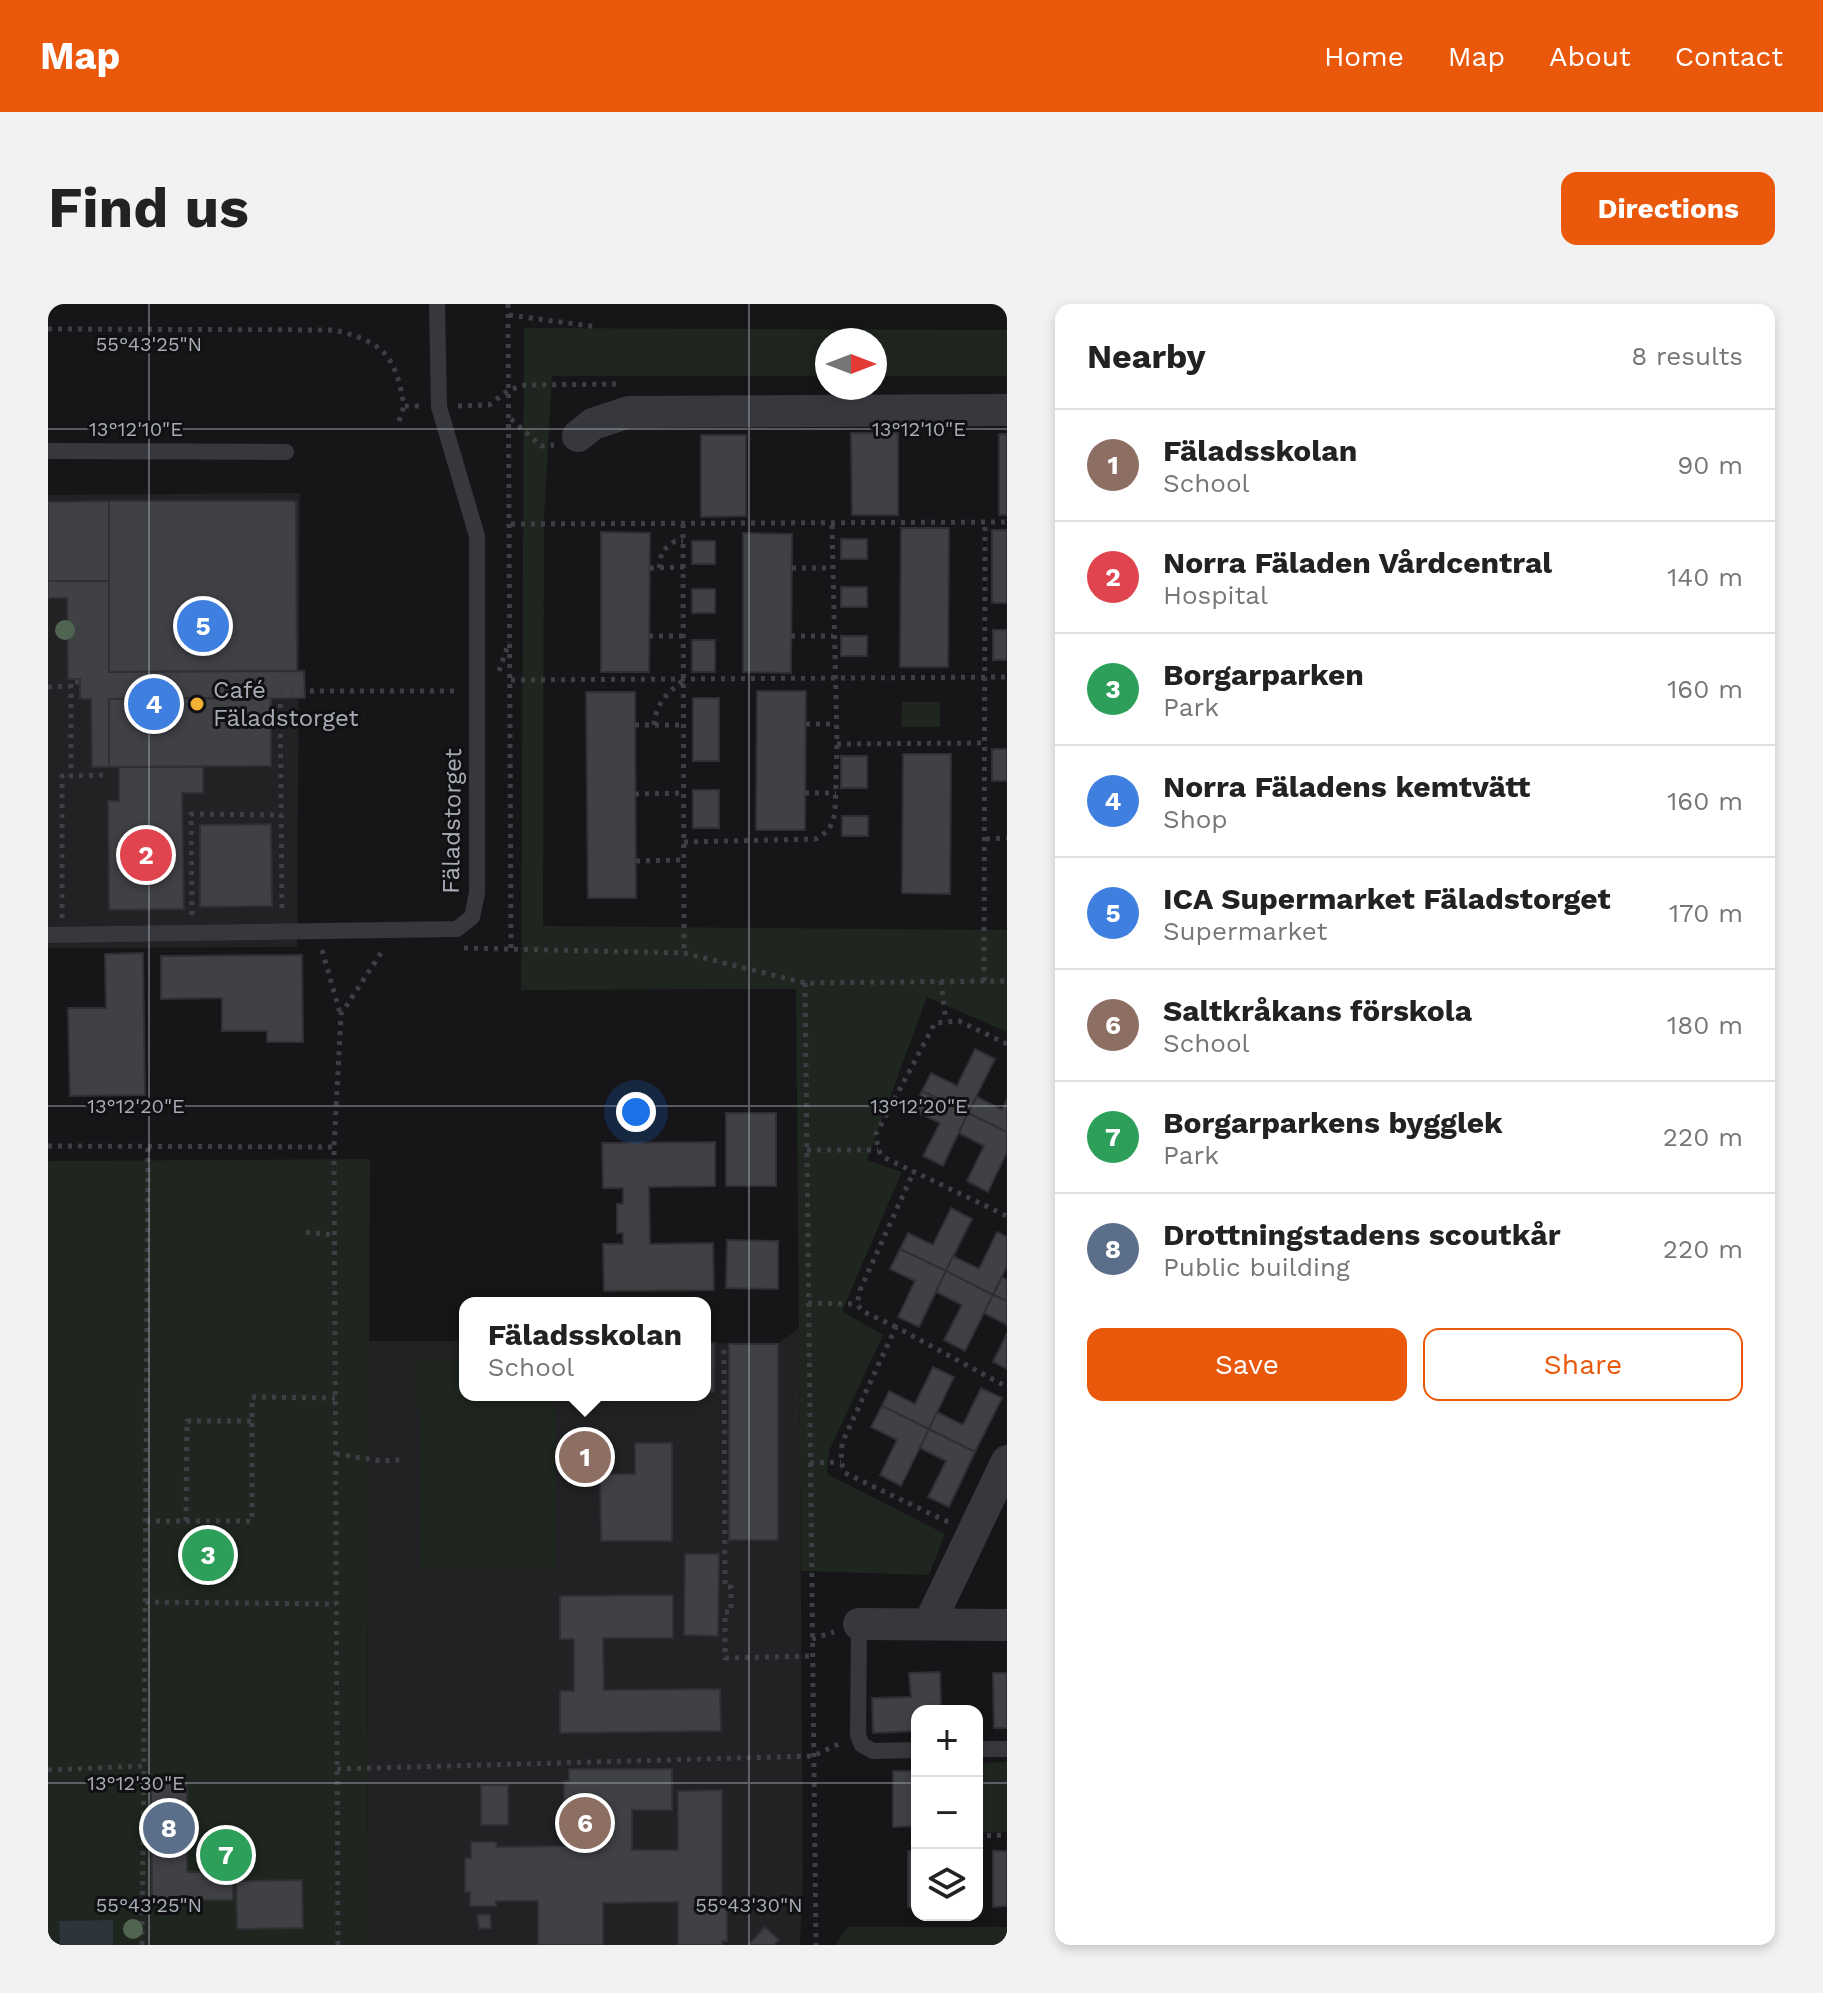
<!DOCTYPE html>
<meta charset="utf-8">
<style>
:root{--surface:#fff;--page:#f2f2f2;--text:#222;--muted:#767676;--line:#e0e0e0;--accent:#ea580c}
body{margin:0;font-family:"Work Sans",sans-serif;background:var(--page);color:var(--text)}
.controls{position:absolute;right:24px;bottom:24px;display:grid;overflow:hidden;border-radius:16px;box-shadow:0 4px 12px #0003}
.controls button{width:72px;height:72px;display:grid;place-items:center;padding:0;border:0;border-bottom:2px solid var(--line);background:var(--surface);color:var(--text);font:40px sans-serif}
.compass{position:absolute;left:767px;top:24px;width:72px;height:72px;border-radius:50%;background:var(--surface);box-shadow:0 4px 12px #0003;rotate:90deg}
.you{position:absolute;left:588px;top:808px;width:28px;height:28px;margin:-20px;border:6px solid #fff;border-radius:50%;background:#1a73e8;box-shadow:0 0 0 12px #1a73e833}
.badge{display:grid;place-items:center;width:52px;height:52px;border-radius:50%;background:var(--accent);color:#fff;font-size:26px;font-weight:700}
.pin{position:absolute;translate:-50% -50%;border:4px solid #fff;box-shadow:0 2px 8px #0006}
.popup{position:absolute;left:411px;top:993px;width:252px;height:104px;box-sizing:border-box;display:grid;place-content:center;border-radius:16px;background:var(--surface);filter:drop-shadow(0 2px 6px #0005);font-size:26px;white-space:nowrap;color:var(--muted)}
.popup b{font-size:30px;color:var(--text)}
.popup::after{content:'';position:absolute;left:50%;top:100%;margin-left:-16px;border:16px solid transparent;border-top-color:var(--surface)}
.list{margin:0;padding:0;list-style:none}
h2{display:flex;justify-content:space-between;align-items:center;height:104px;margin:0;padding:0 32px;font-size:34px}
h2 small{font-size:26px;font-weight:400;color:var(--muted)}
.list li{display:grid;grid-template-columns:52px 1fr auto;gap:24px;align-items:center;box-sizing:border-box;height:112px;padding:0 32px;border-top:2px solid var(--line)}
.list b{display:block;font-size:30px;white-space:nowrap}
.list p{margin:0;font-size:26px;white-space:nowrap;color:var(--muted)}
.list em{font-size:26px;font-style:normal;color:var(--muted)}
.actions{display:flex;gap:16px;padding:24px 32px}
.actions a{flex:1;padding:18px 0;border:2px solid var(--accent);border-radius:16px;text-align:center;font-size:28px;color:var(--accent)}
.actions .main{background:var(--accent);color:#fff}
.icon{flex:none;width:44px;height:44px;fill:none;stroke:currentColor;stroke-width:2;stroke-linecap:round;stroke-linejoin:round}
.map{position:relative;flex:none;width:959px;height:1641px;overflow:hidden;border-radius:16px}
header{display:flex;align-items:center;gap:48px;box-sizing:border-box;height:112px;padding:0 40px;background:var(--accent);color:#fff}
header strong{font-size:38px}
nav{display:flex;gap:44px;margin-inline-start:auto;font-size:28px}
.intro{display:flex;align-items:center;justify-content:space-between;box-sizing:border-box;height:192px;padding:0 48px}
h1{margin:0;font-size:56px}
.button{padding:20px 36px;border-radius:16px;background:var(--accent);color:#fff;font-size:28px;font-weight:700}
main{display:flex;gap:48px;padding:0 48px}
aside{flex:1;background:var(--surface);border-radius:16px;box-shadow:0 4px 12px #0003}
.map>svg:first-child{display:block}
.built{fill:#222225}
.green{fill:#1e261f}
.water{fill:#2c353c}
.building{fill:#404145;stroke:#303034;stroke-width:2}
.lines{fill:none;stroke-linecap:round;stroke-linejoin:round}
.path{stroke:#3d3f44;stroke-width:5;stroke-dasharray:4 6;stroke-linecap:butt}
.lane{stroke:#37383d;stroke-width:16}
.street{stroke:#37383d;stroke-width:32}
.tree{fill:#506452}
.ticks{fill:none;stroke:#a8adb8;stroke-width:2;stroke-opacity:0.45}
.poi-dot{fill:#f2b134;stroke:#111113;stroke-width:3}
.labels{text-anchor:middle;stroke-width:6;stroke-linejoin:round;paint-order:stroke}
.poi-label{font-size:24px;fill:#a8adb8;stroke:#111113;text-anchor:start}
.street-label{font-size:24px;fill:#a8adb8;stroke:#111113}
.ticks-label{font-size:20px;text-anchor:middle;fill:#a8adb8;stroke:#111113;stroke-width:6;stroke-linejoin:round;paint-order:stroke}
</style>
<header>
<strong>Map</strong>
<nav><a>Home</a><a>Map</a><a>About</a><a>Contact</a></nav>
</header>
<div class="intro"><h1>Find us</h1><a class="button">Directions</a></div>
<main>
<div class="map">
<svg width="959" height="1641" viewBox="0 0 959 1641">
<rect width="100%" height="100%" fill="#161618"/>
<!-- built -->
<g class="built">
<polygon points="252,189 249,643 0,644 0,191"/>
<polygon points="751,1024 755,1573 752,1641 321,1641 319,1466 321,1037 417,1037 417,1091 657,1091 657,1039 730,1040"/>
</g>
<!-- green -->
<g class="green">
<polygon points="476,24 959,26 959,72 827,72 827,36 779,36 779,72 504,72 496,214 495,622 959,626 959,728 879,693 819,856 854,868 794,1007 835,1031 781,1147 779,1170 897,1230 881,1271 753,1267 748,685 473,686"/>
<polygon points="854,398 892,398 892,423 853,423"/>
<polygon points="322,855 319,1466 321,1641 0,1641 0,857"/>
<polygon points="370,1054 417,1054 417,1091 507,1091 508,1265 372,1266"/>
<polygon points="959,1458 959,1528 929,1529 929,1459"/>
<polygon points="800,1623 959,1623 959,1641 787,1641"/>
</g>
<!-- water -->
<polygon class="water" points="65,1616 65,1641 12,1641 11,1617"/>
<!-- building -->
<g class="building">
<polygon points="803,129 850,129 850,211 804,211"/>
<rect x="951" y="130" width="8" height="81"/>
<polygon points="653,131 698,131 698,212 653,213"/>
<polygon points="61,197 248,197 249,367 61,368"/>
<polygon points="61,197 61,277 0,277 0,198"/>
<polygon points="853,224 901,224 900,363 852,363"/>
<rect x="944" y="226" width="15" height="73"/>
<polygon points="553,228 602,229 601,368 553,368"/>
<polygon points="695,229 744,230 743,369 695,368"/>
<rect x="793" y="235" width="26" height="20"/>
<rect x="644" y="237" width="23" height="23"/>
<polygon points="0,277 61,277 61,368 256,367 257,394 61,395 61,463 44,463 43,395 32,395 32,375 20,375 19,294 0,294"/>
<rect x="793" y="283" width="26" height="20"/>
<rect x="644" y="285" width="23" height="24"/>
<rect x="945" y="326" width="14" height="30"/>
<rect x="793" y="332" width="26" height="20"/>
<rect x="644" y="336" width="23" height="32"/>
<polygon points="709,387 758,387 757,526 708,526"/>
<polygon points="538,388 587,388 588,594 540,594"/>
<polygon points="223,394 223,462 61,463 61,395"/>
<rect x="645" y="394" width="26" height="63"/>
<rect x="944" y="445" width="15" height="32"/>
<polygon points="855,450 903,450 902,590 854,589"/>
<rect x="793" y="452" width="26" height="32"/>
<polygon points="71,463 155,463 155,489 134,489 136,605 61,606 60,497 71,497"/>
<rect x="645" y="486" width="26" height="38"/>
<rect x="794" y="512" width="26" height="20"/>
<polygon points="223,520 224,602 152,603 152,521"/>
<polygon points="95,649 97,791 22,792 20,704 58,704 57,650"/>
<polygon points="254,651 255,738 219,738 219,727 174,727 174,694 113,695 113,652"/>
<polygon points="927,745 947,755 920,809 874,787 883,769 909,782"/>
<polygon points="874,787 920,809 895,862 875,852 892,819 865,806"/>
<polygon points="929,793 954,806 959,795 959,828 920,809"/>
<rect x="678" y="809" width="50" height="73"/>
<polygon points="920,809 959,828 959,848 940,888 919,877 936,842 911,829"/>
<polygon points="667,838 667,882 601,883 602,940 665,939 666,986 556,987 555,940 575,940 575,929 569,929 569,900 575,900 575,884 555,884 554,839"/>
<polygon points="903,904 924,915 898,967 852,945 860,929 885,941"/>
<polygon points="949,928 959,933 959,962 945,991 898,967 905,952 931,965"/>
<polygon points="679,936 730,937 730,985 678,984"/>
<polygon points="852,945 898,967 871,1023 850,1013 867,977 842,965"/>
<polygon points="898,967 945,991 917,1047 896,1036 914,1001 888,988"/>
<polygon points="954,973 959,976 959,997 945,991"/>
<polygon points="945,991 959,997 959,1021 936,1009"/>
<polygon points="959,1029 959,1065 945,1058"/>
<polygon points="657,1039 667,1039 666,1088 657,1088"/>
<rect x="681" y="1040" width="49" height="196"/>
<polygon points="885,1063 906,1073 881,1125 834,1102 841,1087 867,1100"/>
<polygon points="933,1084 954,1094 927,1148 881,1125 889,1108 915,1121"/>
<polygon points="834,1102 881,1125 853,1182 832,1171 849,1136 823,1123"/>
<polygon points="881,1125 927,1148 901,1203 880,1193 898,1157 872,1144"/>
<polygon points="587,1139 624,1139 624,1237 553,1237 552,1170 587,1170"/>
<polygon points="637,1250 671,1250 670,1332 636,1331"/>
<polygon points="625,1291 625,1334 555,1334 556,1386 672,1385 673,1427 512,1429 512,1387 526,1387 526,1335 512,1335 512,1292"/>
<polygon points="892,1368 893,1407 869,1407 869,1427 825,1429 824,1394 863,1393 861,1369"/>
<polygon points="945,1369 959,1369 959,1424 946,1424"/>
<polygon points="521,1465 624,1465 624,1506 584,1506 584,1546 630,1546 630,1487 674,1486 674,1603 679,1603 679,1637 674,1637 674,1641 630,1641 630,1598 555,1599 555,1641 490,1641 490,1597 448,1597 448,1602 422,1602 422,1588 417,1588 417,1554 423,1554 423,1538 448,1538 449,1543 522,1542 522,1521 516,1521 516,1477 521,1477"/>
<polygon points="845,1467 869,1467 869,1522 845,1523"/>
<polygon points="103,1480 139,1480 139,1568 185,1568 185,1596 139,1596 139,1601 104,1601"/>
<rect x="433" y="1481" width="27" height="40"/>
<rect x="860" y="1547" width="9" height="56"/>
<polygon points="945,1547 959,1547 959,1602 945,1603"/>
<polygon points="254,1576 255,1624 189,1625 188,1577"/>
<polygon points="442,1610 443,1624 431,1625 429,1611"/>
<polygon points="717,1623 731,1636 726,1641 700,1641"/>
</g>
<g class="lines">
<!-- path -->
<g class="path">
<polyline points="460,0 463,644"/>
<polyline points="461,11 549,23"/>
<path d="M0,25L286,26C336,38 348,52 356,102H372"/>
<polyline points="410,102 441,101 461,86 477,81 570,80"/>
<polyline points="463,115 493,142 506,141"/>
<polyline points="351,117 356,102"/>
<polyline points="463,220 959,218"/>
<polyline points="635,220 636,649"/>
<polyline points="602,264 636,263"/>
<polyline points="611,264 614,247 627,237 635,237"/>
<polyline points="744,264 784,264"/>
<polyline points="601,332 636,332"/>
<polyline points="743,332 785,332"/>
<polyline points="451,367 461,338"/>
<polyline points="463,376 959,373"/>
<polyline points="0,383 23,382"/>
<polyline points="232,387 411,387"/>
<polyline points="758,420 788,420"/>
<polyline points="587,421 636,421"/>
<path d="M606,421C608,399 619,389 636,376"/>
<polyline points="789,440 936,439"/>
<polyline points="55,471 23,472 23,378 232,375 234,610"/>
<polyline points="757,489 788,489"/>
<polyline points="587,490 636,489"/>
<polyline points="938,535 959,534"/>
<polyline points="636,538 768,535 781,526 787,510 789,440 784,220"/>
<polyline points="588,557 636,556"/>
<polyline points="144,611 143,510 233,511"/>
<polyline points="14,614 14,472 23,472"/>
<polyline points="416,644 636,649 757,679 959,677"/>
<polyline points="274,646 292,709"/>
<polyline points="893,677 898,717"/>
<polyline points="936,677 937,218"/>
<polyline points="757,679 768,1641"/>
<polyline points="959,740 911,717 887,719 828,830 830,846 837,854 959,912"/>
<polyline points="0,842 286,843"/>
<polyline points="759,846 830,846"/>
<polyline points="258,928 286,931"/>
<polyline points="760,999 809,1000"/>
<polyline points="848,1023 814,1007 809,1000 812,986 866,867"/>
<polyline points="676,1046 677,1283 683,1283 683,1308 677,1308 677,1354 764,1352"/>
<polyline points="288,1150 334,1157 353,1156"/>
<polyline points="762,1159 793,1158"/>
<polyline points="98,1217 204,1217 204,1093 287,1094"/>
<polyline points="138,1217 139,1117 204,1117"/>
<polyline points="900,1218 797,1169 793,1158 794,1139 848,1023 959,1083"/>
<polyline points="97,1298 288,1300"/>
<polyline points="764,1335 786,1328"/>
<polyline points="289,1465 765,1452 793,1439"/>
<polyline points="0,1466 96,1462 100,842"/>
<polyline points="929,1532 959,1531"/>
<polyline points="94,1641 96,1462"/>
<polyline points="290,1641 286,843 293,710 335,646"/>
</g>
<!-- lane -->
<g class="lane">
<polyline points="0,147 238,148"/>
<polyline points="0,631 409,625 424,613 429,589 429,232 391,103 389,0"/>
<polyline points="811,1320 810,1431 814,1441 825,1447 869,1446"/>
<polyline points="929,1445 959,1445"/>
</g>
<!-- street -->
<g class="street">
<polyline points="530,132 545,120 581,108 959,106"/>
<polyline points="811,1320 959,1321"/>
<polyline points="881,1320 959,1157"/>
</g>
</g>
<!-- trees -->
<g class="tree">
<circle cx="17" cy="326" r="10"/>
<circle cx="85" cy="1625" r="10"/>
</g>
<!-- ticks -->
<path class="ticks" d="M101,0V1641M701,0V1641M0,125H959M0,802H959M0,1479H869M929,1479H959"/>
<!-- markers -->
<circle class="poi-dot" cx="149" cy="400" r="8"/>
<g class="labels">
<!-- poi labels -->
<g class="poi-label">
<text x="165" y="394">Café<tspan x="165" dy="28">Fäladstorget</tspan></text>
</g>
<!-- street labels -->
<g class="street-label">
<text transform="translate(404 517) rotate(-89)" y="8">Fäladstorget</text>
</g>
</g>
<g class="ticks-label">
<text x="101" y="47">55°43'25"N</text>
<text x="871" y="132">13°12'10"E</text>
<text x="88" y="132">13°12'10"E</text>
<text x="871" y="809">13°12'20"E</text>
<text x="88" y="809">13°12'20"E</text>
<text x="88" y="1486">13°12'30"E</text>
<text x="101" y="1608">55°43'25"N</text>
<text x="701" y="1608">55°43'30"N</text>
</g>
</svg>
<div class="controls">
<button>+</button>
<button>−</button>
<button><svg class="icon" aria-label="layers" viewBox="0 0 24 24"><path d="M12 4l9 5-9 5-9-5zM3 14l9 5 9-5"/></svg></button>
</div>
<svg class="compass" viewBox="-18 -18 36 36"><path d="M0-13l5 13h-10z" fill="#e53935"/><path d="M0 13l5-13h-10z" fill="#767676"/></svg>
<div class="you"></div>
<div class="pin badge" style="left:537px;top:1153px;background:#8d6e63">1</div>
<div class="popup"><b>Fäladsskolan</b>School</div>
<div class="pin badge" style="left:98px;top:551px;background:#e0444e">2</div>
<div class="pin badge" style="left:160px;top:1251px;background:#2e9e5b">3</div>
<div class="pin badge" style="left:106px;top:400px;background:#3f7fe0">4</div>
<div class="pin badge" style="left:155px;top:322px;background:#3f7fe0">5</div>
<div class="pin badge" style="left:537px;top:1519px;background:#8d6e63">6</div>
<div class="pin badge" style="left:178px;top:1551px;background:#2e9e5b">7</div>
<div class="pin badge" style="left:121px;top:1524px;background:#5c6f8a">8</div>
</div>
<aside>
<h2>Nearby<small>8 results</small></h2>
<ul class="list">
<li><span class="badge" style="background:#8d6e63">1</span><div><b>Fäladsskolan</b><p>School</p></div><em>90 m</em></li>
<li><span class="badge" style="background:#e0444e">2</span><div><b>Norra Fäladen Vårdcentral</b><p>Hospital</p></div><em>140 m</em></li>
<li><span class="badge" style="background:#2e9e5b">3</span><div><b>Borgarparken</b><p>Park</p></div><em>160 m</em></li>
<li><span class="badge" style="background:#3f7fe0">4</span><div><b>Norra Fäladens kemtvätt</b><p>Shop</p></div><em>160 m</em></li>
<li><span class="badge" style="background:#3f7fe0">5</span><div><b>ICA Supermarket Fäladstorget</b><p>Supermarket</p></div><em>170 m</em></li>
<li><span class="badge" style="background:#8d6e63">6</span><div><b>Saltkråkans förskola</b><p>School</p></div><em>180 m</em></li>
<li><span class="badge" style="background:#2e9e5b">7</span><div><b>Borgarparkens bygglek</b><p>Park</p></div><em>220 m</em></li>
<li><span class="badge" style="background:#5c6f8a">8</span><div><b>Drottningstadens scoutkår</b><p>Public building</p></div><em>220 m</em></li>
</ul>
<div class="actions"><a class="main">Save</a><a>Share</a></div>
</aside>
</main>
